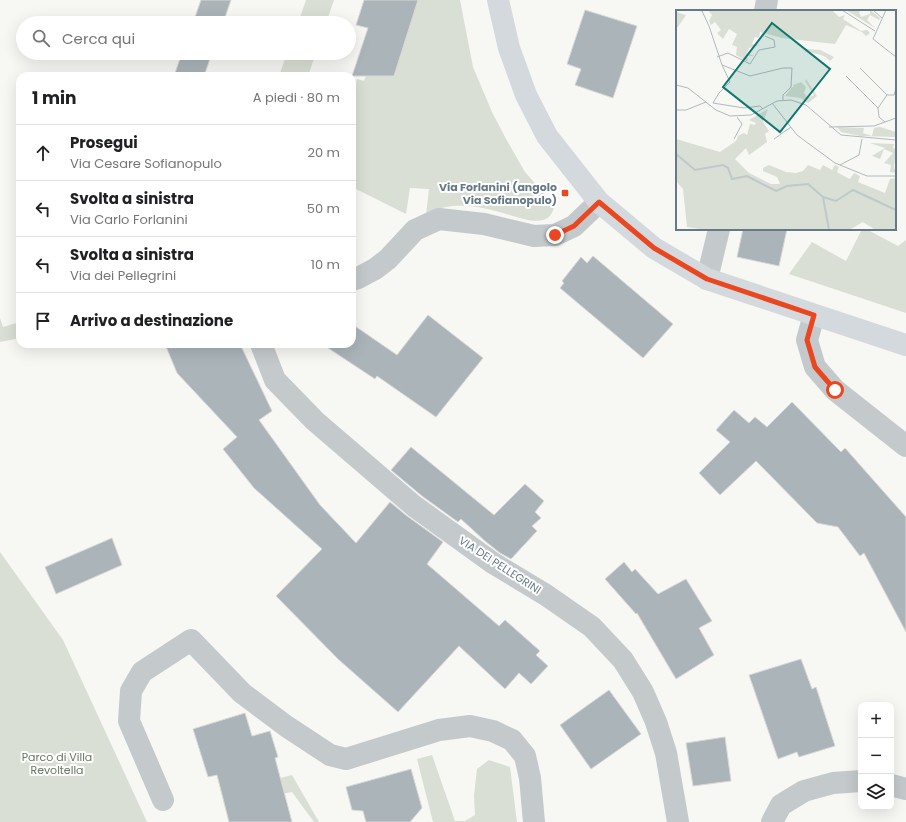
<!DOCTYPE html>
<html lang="it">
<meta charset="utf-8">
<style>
:root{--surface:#fff;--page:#f6f6f6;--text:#202124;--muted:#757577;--line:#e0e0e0}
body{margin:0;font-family:Poppins,sans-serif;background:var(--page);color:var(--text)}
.controls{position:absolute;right:12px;bottom:12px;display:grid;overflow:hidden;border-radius:8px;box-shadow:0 4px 16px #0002}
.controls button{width:36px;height:36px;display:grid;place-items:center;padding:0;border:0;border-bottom:1px solid var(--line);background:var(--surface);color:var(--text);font:20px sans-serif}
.stop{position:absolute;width:12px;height:12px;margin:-9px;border:3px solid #ea4620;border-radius:50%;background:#fff}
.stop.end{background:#ea4620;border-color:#fff;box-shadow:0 1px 4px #0008}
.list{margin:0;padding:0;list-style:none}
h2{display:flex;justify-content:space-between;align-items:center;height:52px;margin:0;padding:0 16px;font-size:17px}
h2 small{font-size:13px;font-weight:400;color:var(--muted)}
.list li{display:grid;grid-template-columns:26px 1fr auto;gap:12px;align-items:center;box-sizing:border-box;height:56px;padding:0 16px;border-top:1px solid var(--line)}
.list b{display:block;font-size:15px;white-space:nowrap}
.list p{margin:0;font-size:13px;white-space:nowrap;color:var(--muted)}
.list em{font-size:13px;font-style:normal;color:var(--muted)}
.icon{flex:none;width:22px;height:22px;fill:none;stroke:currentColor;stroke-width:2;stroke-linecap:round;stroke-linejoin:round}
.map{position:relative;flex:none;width:906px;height:822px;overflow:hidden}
.search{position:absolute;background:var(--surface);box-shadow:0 4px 16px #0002;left:16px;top:16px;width:340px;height:44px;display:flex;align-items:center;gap:10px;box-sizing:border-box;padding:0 14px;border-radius:22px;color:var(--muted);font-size:15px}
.panel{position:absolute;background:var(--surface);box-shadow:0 4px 16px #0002;left:16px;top:72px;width:340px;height:276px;border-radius:12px}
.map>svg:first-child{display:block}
.green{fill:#d9dfd4}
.building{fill:#abb4b9;stroke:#d9d8d6}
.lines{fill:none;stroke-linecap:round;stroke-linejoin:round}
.minor{stroke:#c4c9cb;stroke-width:22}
.major{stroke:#d4d9dd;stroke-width:22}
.route{stroke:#ea4620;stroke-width:5}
.poi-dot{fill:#ea4620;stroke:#fff;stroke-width:1.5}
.labels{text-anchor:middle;stroke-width:4;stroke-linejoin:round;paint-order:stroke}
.poi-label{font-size:11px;font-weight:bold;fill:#657986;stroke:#fff;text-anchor:end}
.street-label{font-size:11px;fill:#657986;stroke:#fff}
.park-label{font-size:11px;fill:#667860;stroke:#fff}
.inset-river{fill:none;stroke:#bdc9cc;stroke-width:2}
.inset-road{fill:none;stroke:#b0babe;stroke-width:1}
.view{fill:#0f766e;fill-opacity:0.15;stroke:#0f766e;stroke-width:2}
.inset-edge{fill:none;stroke:#657986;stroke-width:2}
</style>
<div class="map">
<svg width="906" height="822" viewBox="0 0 906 822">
<rect width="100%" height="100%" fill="#f7f7f4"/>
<!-- green -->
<g class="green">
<polygon points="306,0 334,0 326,23 298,23"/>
<path d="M418,0H460L473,67L492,112L505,137L525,172L554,205C552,232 518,217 503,213C492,210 478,206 467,206C450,205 440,207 426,215L429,189L410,188L406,214L352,187V93L357,79L364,81L374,54Z"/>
<polygon points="287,53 316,53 308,76 279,76"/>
<polygon points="862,229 866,229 898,246 906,240 906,313 789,274 812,242 846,261"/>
<polygon points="0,318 3,327 20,322 20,338 0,342"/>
<polygon points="0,552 63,640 147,822 0,822"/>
<polygon points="432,755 455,821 465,821 475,815 474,795 477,769 489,760 510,767 517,822 433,822 417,759"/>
<polygon points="292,775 319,822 314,822 292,792 282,794 277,779"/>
</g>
<!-- building -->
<g class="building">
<polygon points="201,0 231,0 223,23 193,23"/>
<polygon points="364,0 418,0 394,76 352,76 368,28 356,25"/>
<polygon points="585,10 637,26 613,98 575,85 581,69 567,64"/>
<polygon points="182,53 212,53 204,76 174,76"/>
<polygon points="743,229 787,229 779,266 737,257"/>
<polygon points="593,256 673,324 643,358 560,288 564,283 562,281 581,257 587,263"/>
<polygon points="428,315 483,358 436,417 377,376 375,379 322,344 352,344 352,324 397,355"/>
<polygon points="165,344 240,344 272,411 259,420 320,505 356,543 390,502 407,516 443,542 427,564 499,626 505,620 540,651 536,655 548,666 531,684 519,673 505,689 459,646 398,712 338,659 276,596 322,549 254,488 223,449 237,437 177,373"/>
<polygon points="792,402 841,452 845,448 906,517 906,632 864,553 860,556 838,527 817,523 756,461 720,495 699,473 730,442 716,430 734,410 749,423 755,417 767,427"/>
<polygon points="411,447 494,515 525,484 544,501 535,512 541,518 532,526 537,531 511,559 500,553 485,541 461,519 458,522 422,496 391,470"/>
<polygon points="112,538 122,565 56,594 45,567"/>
<polygon points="624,562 632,572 635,569 658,594 686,579 712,621 699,628 714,655 676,679 637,613 636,614 605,579"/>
<polygon points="801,659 812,689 816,687 835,746 799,757 797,752 778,759 749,675"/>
<polygon points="609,690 641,734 591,769 560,725"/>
<polygon points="245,713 252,736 270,731 278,757 275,758 292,822 229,822 217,775 208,777 193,729"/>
<polygon points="725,737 731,781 693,786 686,743"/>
<polygon points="411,769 422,808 410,822 366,822 363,811 352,810 346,787"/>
</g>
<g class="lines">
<!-- minor -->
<g class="minor">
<polyline points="765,11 767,0"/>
<polyline points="707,279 719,229"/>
<polyline points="352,280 358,278 375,269 388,259 415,230 439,219 484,224 534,236 555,235 574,226 599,202"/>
<polyline points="814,315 807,340 815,367 835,390 906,446"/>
<polyline points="261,344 275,380 315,421 414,506 493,563 546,595 592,627 623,660 643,692 656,722 666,753 678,822"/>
<polyline points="891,785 906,789"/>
<polyline points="163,800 129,721 131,691 142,672 191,640 242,693 286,726 330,755 346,759 439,730 470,726 493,731 512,740 525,756 530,778 534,822"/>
<polyline points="772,822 781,805 804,791 833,783 861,781"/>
</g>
<!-- major -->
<polyline class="major" points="498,0 509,48 526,95 547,136 599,202 654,248 707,279 906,345"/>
</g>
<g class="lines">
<!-- route -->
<polyline class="route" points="555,235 574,226 599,202 654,248 707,279 814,315 807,340 815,367 835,390"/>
</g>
<!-- markers -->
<rect class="poi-dot" x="561" y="189" width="8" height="8" rx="2"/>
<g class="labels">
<!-- poi labels -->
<g class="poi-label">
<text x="557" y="191">Via Forlanini (angolo<tspan x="557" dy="13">Via Sofianopulo)</tspan></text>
</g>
<!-- street labels -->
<g class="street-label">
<text transform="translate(500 565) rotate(33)" y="4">VIA DEI PELLEGRINI</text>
</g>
<!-- park labels -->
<g class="park-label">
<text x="57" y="761">Parco di Villa<tspan x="57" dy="13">Revoltella</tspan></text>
</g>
</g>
<!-- overview -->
<g transform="translate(676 10)">
<rect width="220" height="220" fill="#f7f7f4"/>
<path d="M32,0H156L163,7L169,5L167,9L185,21L191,20L194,23L190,26L186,22L170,15L159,34L106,28L84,22L83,28L79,27L76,34L84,35L73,38L71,43L78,46H71L72,52L60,45L61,37L56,35L61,24L53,19L47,29L41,23L45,20L39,12L35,15L33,11L36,5ZM170,0H187L183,2L185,7L194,4V0L204,8L203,10L194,5L191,10L199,18ZM0,2L10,5L2,17H0ZM131,39L144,40L158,47L154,51L148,46L131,41L128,43ZM130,69L141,86L132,93L124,88L109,86L116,77H118L117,75L125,72L130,77L128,83L132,88L138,85L129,71ZM92,99L87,112L93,121L89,124L91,132L73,145L70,138L59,149L73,163L95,174H104L101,167L87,161V158L93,155L110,162L120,163L127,161L132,155L144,160L147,155L156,160L159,155L163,157L161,162L166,165L174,169L178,163L184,166L182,172L209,183L214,169L220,168V220L198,219L187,212L173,220H30L11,217L7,179L0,171V129L44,142L60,131L62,126L68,123L71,125L74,114L79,115L80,113L73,110ZM161,117L188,118L187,123L196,126L198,118L204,117L220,122V127L184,126L165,122ZM194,133L218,134L217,138L220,139L218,157L220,163L214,162L215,155L208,153L217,143L208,139L204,149L196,146L209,138Z" fill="#d9dfd4"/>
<path class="inset-river" d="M0,144L19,160L47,155L52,158L56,169L71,166L100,181L111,176L132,174L147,187L160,191L177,180L220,200M147,187L153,220"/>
<path class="inset-road" d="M22,0L26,1L33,16L46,55L74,66L107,58H116L115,77L107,85V90M166,0L199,21M197,0L206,8M210,0L197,29L220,47M41,47L52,43L74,54L83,40L99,37L98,30L89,26M46,55L54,72L43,83L37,93L68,98L84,96L87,99M184,58L211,85M170,66L202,98M0,75L12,78L40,100L54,106L75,105L101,91L115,90L130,95L165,125L220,130M96,93L121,125L159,153L191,166H220M0,100H10L30,92M209,112L203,107L202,98L211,85H218L220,78M153,117L198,116L220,108M58,129L66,114L61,107M98,129L115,117M164,155L183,145L186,129"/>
<path class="view" d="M96,13L154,59L104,122L47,77Z"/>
<rect width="220" height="220" class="inset-edge"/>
</g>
</svg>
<div class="controls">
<button>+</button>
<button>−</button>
<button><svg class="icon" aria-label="layers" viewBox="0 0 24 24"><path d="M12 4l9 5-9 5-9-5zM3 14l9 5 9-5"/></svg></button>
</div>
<div class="stop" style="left:835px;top:390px"></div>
<div class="stop end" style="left:555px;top:235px"></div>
<div class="search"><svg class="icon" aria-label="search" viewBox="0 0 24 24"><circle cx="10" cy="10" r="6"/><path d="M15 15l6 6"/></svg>Cerca qui</div>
<section class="panel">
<h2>1 min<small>A piedi · 80 m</small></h2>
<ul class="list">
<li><svg class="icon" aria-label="ahead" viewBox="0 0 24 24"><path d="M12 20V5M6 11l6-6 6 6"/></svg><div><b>Prosegui</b><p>Via Cesare Sofianopulo</p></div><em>20 m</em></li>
<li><svg class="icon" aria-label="left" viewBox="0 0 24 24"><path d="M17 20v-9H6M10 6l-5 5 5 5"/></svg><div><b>Svolta a sinistra</b><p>Via Carlo Forlanini</p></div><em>50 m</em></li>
<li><svg class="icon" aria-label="left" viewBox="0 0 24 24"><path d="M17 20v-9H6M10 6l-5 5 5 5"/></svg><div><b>Svolta a sinistra</b><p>Via dei Pellegrini</p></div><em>10 m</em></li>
<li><svg class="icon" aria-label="arrive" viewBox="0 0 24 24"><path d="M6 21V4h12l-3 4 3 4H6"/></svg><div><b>Arrivo a destinazione</b></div></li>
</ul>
</section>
</div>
